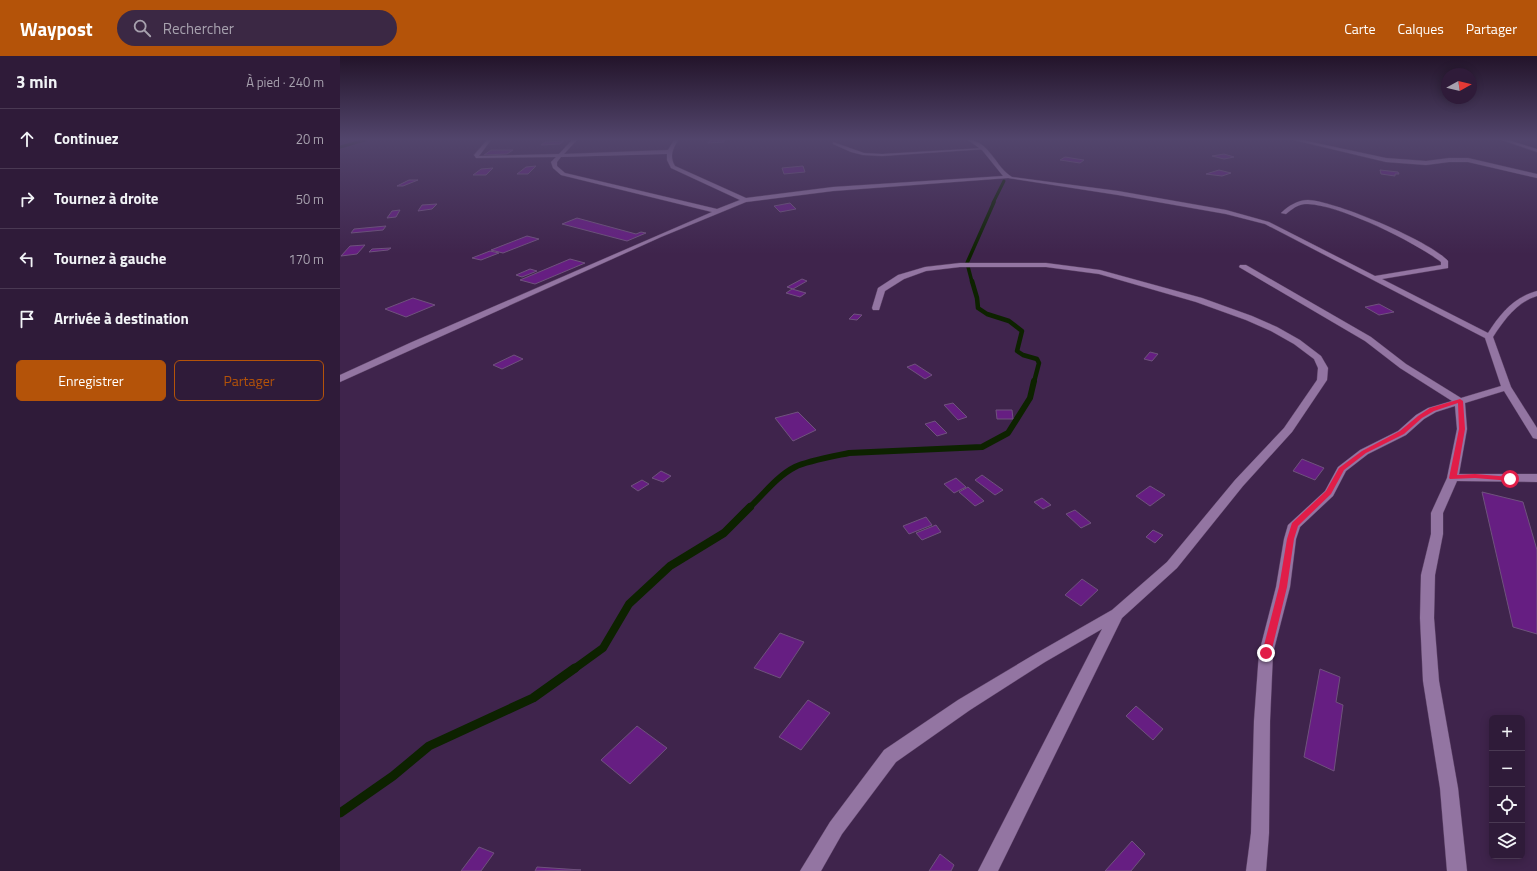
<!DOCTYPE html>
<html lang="fr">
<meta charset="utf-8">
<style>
:root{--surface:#2f1b39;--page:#3b2844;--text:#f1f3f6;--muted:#a7a1ae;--line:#4a3953;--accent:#b45309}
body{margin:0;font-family:"Titillium Web",sans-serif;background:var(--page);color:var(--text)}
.controls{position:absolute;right:12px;bottom:12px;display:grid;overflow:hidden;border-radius:6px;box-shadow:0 2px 10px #0003}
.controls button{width:36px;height:36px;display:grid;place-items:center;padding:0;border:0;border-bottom:1px solid var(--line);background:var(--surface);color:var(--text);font:20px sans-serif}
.compass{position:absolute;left:1101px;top:12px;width:36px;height:36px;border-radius:50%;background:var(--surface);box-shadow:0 2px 10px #0003;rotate:82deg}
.stop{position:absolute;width:12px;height:12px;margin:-9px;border:3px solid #e11d48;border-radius:50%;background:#fff}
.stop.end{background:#e11d48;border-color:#fff;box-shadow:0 1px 4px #0008}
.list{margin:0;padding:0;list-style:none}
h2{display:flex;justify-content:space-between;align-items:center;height:52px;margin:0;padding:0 16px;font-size:17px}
h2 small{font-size:13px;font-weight:400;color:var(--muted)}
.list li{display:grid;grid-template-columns:26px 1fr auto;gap:12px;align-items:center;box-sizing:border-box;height:60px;padding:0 16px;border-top:1px solid var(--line)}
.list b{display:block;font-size:15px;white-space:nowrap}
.list em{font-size:13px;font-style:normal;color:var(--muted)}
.actions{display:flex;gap:8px;padding:12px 16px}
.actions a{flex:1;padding:9px 0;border:1px solid var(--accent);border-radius:6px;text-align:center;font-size:14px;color:var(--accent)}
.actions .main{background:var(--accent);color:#fff}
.icon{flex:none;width:22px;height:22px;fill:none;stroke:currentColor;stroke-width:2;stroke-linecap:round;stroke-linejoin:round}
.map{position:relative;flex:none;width:1197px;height:815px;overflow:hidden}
header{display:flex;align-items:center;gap:24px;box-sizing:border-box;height:56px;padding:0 20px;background:var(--accent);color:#fff}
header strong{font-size:19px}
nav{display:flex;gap:22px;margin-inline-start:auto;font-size:14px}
.search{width:280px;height:36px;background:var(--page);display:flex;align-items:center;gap:10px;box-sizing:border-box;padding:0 14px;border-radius:22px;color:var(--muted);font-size:15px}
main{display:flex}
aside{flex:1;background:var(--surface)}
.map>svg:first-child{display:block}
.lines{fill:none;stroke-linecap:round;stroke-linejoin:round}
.stream-far5{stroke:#0d2200;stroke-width:3}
.stream-far4{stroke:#0d2200;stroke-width:3.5}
.stream-far3{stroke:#0d2200;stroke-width:4.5}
.stream-far2{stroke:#0d2200;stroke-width:6}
.stream-far1{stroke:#0d2200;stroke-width:8}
.stream{stroke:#0d2200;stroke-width:9}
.building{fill:#661e82;stroke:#6f527d}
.service-casing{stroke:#5b4265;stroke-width:1}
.minor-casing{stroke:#5b4265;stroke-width:1}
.service{fill:#9375a2;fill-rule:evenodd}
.minor{fill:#9375a2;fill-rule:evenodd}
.route{fill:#e11d48}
</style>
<header>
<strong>Waypost</strong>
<div class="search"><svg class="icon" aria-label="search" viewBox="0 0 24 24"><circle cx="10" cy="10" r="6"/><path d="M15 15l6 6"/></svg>Rechercher</div>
<nav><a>Carte</a><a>Calques</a><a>Partager</a></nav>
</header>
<main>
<aside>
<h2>3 min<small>À pied · 240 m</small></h2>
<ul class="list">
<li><svg class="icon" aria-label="ahead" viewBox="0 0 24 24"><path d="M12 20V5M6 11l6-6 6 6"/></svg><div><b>Continuez</b></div><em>20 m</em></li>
<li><svg class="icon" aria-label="right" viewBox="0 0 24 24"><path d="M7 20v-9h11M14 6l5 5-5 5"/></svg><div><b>Tournez à droite</b></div><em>50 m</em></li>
<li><svg class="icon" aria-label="left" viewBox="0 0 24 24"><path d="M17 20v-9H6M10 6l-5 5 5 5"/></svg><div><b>Tournez à gauche</b></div><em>170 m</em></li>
<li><svg class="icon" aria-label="arrive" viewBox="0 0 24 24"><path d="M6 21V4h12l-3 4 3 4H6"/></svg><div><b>Arrivée à destination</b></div></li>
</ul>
<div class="actions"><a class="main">Enregistrer</a><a>Partager</a></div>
</aside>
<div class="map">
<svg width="1197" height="815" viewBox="0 0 1197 815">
<rect width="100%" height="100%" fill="#3f244c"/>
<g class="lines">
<!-- stream-far5 -->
<g class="stream-far5">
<polyline points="0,91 25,84"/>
<polyline points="653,147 664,125"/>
</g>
<!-- stream-far4 -->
<polyline class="stream-far4" points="632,226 627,207 654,146"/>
<!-- stream-far3 -->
<polyline class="stream-far3" points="632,225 637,242 638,252 647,258 669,265 682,275 677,295 683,299 697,303 699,307 694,326"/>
<!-- stream-far2 -->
<path class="stream-far2" d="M409,452C423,439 437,420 455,411C467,405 495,400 509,397L642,391L668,377L690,342L694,325"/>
<!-- stream-far1 -->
<polyline class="stream-far1" points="234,613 263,592 289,548 330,510 384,477 410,451"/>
<!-- stream -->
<polyline class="stream" points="0,757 53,720 89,690 193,642 235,612"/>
</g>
<!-- building -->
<g class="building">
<polygon points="370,84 385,84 384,86 368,87"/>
<polygon points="224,85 220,88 201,89 205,86"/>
<polygon points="151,94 173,94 167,98 144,99"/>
<polygon points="884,98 894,101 884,103 872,100"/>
<polygon points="725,101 744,104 740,107 720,104"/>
<polygon points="196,110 188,118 177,118 186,111"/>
<polygon points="463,110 465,116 444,118 442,112"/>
<polygon points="153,112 146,119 133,119 141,113"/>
<polygon points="879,114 891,117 882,120 866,118"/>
<polygon points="1040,114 1058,116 1059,118 1055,118 1055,120 1041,118"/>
<polygon points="69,124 78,124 63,130 57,130"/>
<polygon points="450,147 456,153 440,156 434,150"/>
<polygon points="97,148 92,153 78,155 82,149"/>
<polygon points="60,154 56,161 47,162 52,155"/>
<polygon points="237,162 296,178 301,176 306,177 287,185 222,168"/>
<polygon points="46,170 43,174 11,177 14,173"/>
<polygon points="187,180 199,183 163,197 151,194"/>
<polygon points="25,189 17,198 1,200 10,190"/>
<polygon points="51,192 48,194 29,196 32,193"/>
<polygon points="150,195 159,197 141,204 132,202"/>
<polygon points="230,203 245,207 195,228 180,224"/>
<polygon points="190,213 197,215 182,221 176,219"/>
<polygon points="462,223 467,225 453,233 447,231"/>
<polygon points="452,233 466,237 460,241 446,237"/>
<polygon points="73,242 95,249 66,261 45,253"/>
<polygon points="1039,248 1054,256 1039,259 1025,251"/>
<polygon points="514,258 522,259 517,264 509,263"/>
<polygon points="810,296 818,298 812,305 804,303"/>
<polygon points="174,299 183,303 162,313 153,309"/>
<polygon points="575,308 592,319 585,323 567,311"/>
<polygon points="613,347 627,361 618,364 604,349"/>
<polygon points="656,354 672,354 673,363 657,363"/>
<polygon points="458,356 476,374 453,385 435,362"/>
<polygon points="595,365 607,377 597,380 585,368"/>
<polygon points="962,403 984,412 975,424 953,415"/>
<polygon points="321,415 331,420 323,426 312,422"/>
<polygon points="642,419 663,434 655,439 635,424"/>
<polygon points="616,422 626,431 614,437 604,428"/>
<polygon points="302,424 309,428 298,435 291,430"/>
<polygon points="810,430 825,439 810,450 796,440"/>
<polygon points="628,431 644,445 635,450 619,436"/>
<polygon points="1142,436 1183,446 1197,494 1197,578 1173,571"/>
<polygon points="702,442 711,449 703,453 694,446"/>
<polygon points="735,454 751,467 741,472 726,458"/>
<polygon points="586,461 592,469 569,478 563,470"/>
<polygon points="596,469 601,476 582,484 576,477"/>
<polygon points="813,474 823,479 815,487 806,481"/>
<polygon points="742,523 758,534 741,550 725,539"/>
<polygon points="440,577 464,586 440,622 414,612"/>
<polygon points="980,613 1000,621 996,646 1003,649 994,715 964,701"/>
<polygon points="468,644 490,657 461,694 439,681"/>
<polygon points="796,650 823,673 813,684 786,660"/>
<polygon points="297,670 327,692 290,728 261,704"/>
<polygon points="792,785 805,798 791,815 765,815"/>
<polygon points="139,791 154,797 141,815 121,815"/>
<polygon points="600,798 614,809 611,815 589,815"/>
<polygon points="197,811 241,814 195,815"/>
</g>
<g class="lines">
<!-- service casing -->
<g class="service-casing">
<polygon id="service" points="493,86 524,97 542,98 644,92 646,93 542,100 523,99 511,96 493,88"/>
</g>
<!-- minor casing -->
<g class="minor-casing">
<g id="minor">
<path d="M147,84H151L139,100L219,98L232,84H237L224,98L328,94L334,84H338C333,93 329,100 335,110L406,142L493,131L663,120L642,94L628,84C649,84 656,112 672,121L778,135L886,154L929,166L1035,220L1101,209V206C1075,186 1000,149 968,148C959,147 952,153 946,158L941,157C948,150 958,144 968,144C995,145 1090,185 1108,205V212L1042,223L1148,277C1160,258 1174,241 1197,235V240C1177,246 1164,264 1153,281L1171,331L1197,372V383L1193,382L1164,335L1125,347L1127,373L1119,418H1197V426L1117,425L1103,457V478L1095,519L1094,562L1099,625L1118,732L1127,815H1107L1100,732L1083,625L1080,562L1081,519L1091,478V457L1107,422L1117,373L1115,350L1096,356L1084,363L1066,379L1028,398L1006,415L993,440L960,471L956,483L950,531L933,597L930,665L929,777L926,815H906L911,777L914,665L919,597L936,531L944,483L948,469L985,435L998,411L1020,394L1058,375L1076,359L1088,352L1112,345L1060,312L1025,285L899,211L900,209H906L1031,281L1066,308L1121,342L1161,330L1145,282L925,168L886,158L778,139L668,122L493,135L406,146L321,181L0,326V319L72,286L372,156L221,119L213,112L211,106L216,101L136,102L134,99ZM327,98V104L331,112L400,144L377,153L225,117L217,110V106L221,101Z"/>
<polygon points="954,84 962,84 1046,102 1086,105 1109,102 1128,102 1197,118 1197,122 1128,106 1109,106 1086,109 1046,106"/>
<polygon points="1162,84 1168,84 1197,93 1197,96"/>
<polygon points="620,207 706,207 760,214 862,242 912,260 937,271 960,284 981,300 988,312 987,324 952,376 903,430 837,512 782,562 658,815 638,815 762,573 705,606 630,654 556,706 502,778 481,815 460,815 490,766 544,694 618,644 695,598 772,554 827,506 895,424 944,372 977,324 978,312 974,303 954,288 931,275 906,264 856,246 759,218 706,211 620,211 586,215 564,223 545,235 539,254 533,254 532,252 538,232 558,219 585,211"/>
</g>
</g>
<!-- service -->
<use href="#service" class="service"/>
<!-- minor -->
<use href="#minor" class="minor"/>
</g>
<!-- sky -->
<linearGradient id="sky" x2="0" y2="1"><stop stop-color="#23142a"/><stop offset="0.42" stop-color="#52456c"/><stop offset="1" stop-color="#52456c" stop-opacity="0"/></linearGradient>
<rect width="1197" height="198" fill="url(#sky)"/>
<!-- route -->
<polygon class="route" points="1120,343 1123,345 1125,373 1117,419 1135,418 1170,421 1173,423 1172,425 1135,422 1110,423 1109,422 1119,373 1118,347 1094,355 1082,362 1064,378 1026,397 1004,414 991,438 958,470 954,483 947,531 931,597 926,601 923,599 922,597 939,531 947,483 952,467 986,435 999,412 1022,395 1060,375 1078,360 1090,352"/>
</svg>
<div class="controls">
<button>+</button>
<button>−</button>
<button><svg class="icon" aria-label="locate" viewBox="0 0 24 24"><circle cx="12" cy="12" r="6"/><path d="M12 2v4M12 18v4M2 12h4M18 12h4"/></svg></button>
<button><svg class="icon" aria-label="layers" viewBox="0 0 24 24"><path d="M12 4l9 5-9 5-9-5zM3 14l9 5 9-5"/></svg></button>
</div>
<svg class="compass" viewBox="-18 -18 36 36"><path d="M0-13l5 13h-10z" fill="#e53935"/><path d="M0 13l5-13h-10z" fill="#a7a1ae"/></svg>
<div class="stop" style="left:1170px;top:423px"></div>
<div class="stop end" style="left:926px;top:597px"></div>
</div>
</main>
